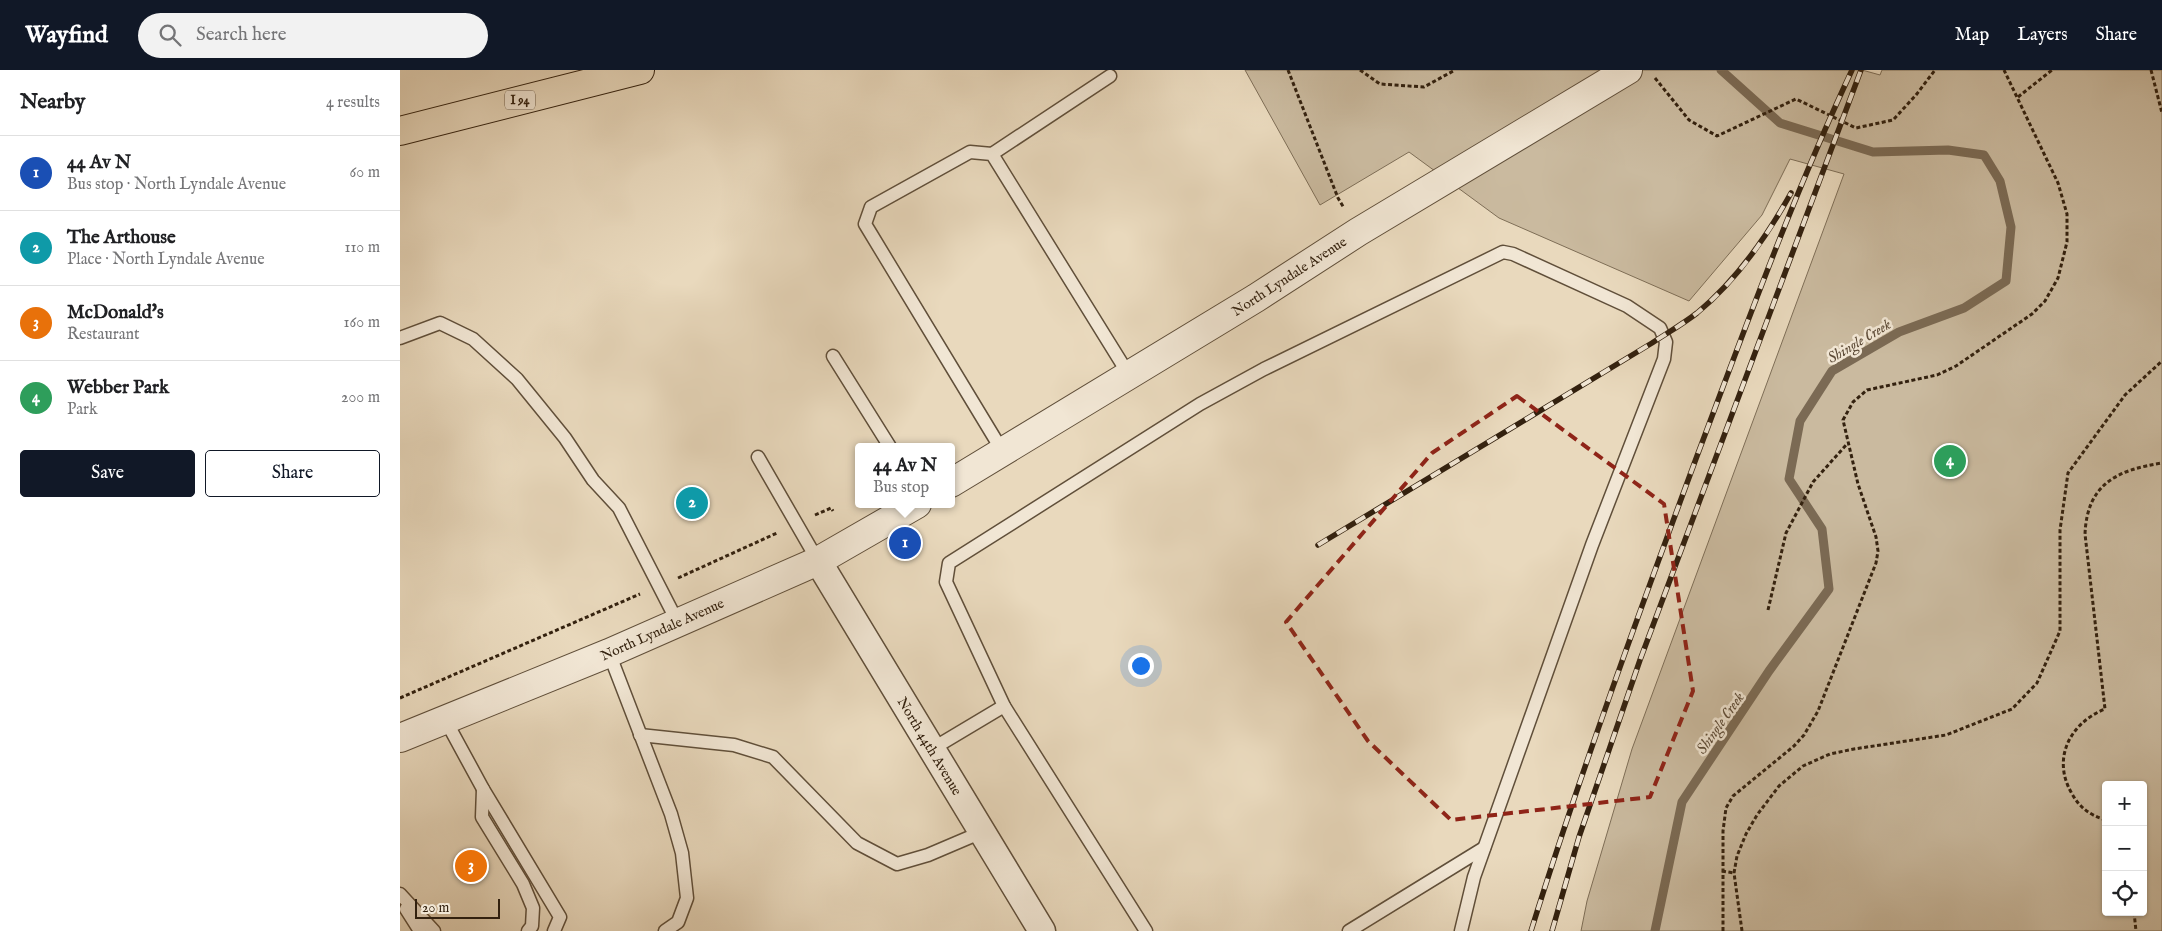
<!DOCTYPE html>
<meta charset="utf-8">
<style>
:root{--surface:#fff;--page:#f2f2f2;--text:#202124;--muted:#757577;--line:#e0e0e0;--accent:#111827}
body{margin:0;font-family:"IM FELL English",serif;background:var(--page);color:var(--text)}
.controls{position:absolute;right:15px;bottom:15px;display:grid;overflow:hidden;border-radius:5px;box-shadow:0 1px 4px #0004}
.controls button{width:45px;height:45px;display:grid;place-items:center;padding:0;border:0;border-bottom:1px solid var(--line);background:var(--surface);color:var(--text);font:25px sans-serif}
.scale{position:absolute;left:15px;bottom:12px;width:85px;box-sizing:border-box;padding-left:5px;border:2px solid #33210f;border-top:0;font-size:14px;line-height:18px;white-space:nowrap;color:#33210f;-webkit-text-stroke:4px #f1e6d4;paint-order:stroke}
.you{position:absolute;left:740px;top:595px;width:18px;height:18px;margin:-12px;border:4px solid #fff;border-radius:50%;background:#1a73e8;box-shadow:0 0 0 8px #1a73e833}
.badge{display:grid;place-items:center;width:32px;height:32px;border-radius:50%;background:var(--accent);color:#fff;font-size:16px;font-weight:700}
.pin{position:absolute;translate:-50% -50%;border:2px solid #fff;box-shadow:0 1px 5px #0006}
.popup{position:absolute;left:455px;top:373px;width:100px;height:65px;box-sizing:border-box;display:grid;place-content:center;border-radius:5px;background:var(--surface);filter:drop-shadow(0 1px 4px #0005);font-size:16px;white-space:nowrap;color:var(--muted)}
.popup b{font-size:19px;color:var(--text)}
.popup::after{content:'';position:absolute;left:50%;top:100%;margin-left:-10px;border:10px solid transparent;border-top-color:var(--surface)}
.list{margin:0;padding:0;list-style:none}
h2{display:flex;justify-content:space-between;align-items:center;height:65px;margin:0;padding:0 20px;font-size:21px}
h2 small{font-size:16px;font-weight:400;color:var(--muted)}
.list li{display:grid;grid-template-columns:32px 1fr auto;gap:15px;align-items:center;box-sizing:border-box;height:75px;padding:0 20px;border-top:1px solid var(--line)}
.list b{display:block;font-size:19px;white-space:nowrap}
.list p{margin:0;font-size:16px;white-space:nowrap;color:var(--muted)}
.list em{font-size:16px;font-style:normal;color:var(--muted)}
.actions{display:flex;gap:10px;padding:15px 20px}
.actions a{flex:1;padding:11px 0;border:1px solid var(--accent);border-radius:5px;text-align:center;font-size:18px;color:var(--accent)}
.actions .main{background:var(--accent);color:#fff}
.icon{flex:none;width:28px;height:28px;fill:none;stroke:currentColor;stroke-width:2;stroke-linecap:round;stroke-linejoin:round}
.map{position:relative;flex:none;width:1762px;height:861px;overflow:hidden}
header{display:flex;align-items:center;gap:30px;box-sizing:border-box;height:70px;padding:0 25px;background:var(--accent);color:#fff}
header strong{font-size:24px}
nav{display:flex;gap:28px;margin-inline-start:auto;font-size:18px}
.search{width:350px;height:45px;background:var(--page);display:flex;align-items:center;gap:12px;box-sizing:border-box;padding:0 18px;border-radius:28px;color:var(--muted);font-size:19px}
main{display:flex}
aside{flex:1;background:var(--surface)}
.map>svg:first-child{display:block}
.green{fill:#caba9f;stroke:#7e6e57;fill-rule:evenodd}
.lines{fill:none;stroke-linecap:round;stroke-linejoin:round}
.stream{stroke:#7b6a54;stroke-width:9}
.service-casing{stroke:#604f3a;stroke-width:15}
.minor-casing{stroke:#604f3a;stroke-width:29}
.tertiary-casing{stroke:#604f3a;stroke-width:30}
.motorway-casing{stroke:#33210f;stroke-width:30}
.path{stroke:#33210f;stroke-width:3;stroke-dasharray:4 2.5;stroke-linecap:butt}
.service{stroke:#f1e6d4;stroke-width:12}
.minor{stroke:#f1e6d4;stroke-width:26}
.tertiary{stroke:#f1e6d4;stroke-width:28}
.motorway{stroke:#e9d9bd;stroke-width:28}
.rail-casing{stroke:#33210f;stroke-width:5.5}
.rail{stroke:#f1e6d4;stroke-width:4;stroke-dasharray:11;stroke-linecap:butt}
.marked{fill:none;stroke:#8f2418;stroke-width:4;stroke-dasharray:10 6;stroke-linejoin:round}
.labels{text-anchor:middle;stroke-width:5;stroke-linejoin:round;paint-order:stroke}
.shield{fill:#f1e6d4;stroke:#6c5c4a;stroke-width:1}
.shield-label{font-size:12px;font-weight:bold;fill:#33210f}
.street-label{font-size:14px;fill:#33210f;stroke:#f1e6d4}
.water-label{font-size:15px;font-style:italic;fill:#5d4b37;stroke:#f1e6d4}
</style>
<header>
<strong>Wayfind</strong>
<div class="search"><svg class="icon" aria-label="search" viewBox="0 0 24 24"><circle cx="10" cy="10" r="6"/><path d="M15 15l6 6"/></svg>Search here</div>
<nav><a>Map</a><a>Layers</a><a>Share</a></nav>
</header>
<main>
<aside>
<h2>Nearby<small>4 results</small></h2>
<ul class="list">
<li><span class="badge" style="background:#1a4fb4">1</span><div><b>44 Av N</b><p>Bus stop · North Lyndale Avenue</p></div><em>60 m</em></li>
<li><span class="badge" style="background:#0f9aa8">2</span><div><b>The Arthouse</b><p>Place · North Lyndale Avenue</p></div><em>110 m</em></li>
<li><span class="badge" style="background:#e8710a">3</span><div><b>McDonald's</b><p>Restaurant</p></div><em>160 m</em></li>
<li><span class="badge" style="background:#2e9e5b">4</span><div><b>Webber Park</b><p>Park</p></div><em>200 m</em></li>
</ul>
<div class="actions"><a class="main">Save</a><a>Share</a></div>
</aside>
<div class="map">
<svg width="1762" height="861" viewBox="0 0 1762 861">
<rect width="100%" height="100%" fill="#e9d9bd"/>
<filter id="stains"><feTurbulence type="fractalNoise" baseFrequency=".004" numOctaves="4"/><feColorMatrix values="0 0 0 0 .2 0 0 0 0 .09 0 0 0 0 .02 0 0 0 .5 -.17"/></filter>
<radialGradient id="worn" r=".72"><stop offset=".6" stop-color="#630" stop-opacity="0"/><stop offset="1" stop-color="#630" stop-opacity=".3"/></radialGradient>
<!-- green -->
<path class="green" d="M845,0H1462L1480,5L1482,0H1762V861H1181L1187,831L1232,679L1444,104L1390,89L1362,145L1289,231L1099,148L1009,82L920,135ZM1706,715H1743V842H1706Z"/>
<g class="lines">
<!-- stream -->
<polyline class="stream" points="1255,861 1282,732 1369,601 1429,519 1422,459 1389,409 1400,351 1432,301 1499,262 1564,238 1606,211 1611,157 1600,111 1584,85 1548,80 1473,82 1380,53 1321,0"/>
<!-- service casing -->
<g class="service-casing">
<g id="service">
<polyline points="592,84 710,6"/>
<polyline points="0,268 40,253 73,269 117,309 165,368 193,410 219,438 277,551"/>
<polyline points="433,286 490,377"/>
<polyline points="603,382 465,154 471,137 570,82 592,84 729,305"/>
<polyline points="358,387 418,491"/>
<polyline points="209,583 271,744 282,783 287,828 278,852 265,861"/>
<polyline points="46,651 83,719 160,847 154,861"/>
<polyline points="240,665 334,675 373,687 457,773 497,794 528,785 582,762"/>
<polyline points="532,679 604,636"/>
<polyline points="83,719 82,747 123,814 133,838 132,856 128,861"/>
<polyline points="0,824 34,861"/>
<polyline points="6,839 20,861"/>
<polyline points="746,861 604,636 546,512 549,493 800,334 864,299 1103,182 1113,184 1227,236 1260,258 1266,272 1264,289 1192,475 1074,807 1061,861"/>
<polyline points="949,861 1084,778"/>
</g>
</g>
<!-- minor casing -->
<g class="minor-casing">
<polyline id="minor" points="418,491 642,861"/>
</g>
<!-- tertiary casing -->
<g class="tertiary-casing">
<g id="tertiary">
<polyline points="551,413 856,228 958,162 1228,0"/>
<polyline points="0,668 209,583 418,491 517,434"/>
</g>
</g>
<!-- motorway casing -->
<g class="motorway-casing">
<polyline id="motorway" points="0,61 240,0"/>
</g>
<!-- path -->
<g class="path">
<polyline points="888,0 938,128 944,138"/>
<polyline points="960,0 980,14 1024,17 1055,0"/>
<polyline points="1751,0 1762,43"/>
<polyline points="1255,8 1289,50 1317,66 1396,29 1456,58 1493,50 1516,25 1535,0"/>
<polyline points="1618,27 1652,0"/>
<polyline points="415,445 431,438 433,441"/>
<polyline points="278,508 377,463"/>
<polyline points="1368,540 1386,463 1413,412 1447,374"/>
<polyline points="0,628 240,524"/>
<path d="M1706,750C1689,745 1679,737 1671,722C1652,688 1670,653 1705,639L1685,464C1687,414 1717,400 1762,393"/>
<polyline points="1322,801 1334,803"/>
<polyline points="1734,842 1736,861"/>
<polyline points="1323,861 1323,761 1326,738 1333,726 1394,676 1404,665 1418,641 1476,493 1478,481 1476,467 1458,414 1443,350 1453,332 1467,320 1537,305 1556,296 1632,244 1645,231 1658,208 1667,172 1667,144 1658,113 1604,0"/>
<polyline points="1342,861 1334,803 1337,786 1346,764 1357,745 1379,716 1403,696 1430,684 1454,679 1546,665 1612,639 1637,613 1660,561 1660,460 1668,403 1725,325 1762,291"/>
</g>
<!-- service -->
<use href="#service" class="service"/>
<!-- minor -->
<use href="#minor" class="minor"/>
<!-- tertiary -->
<use href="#tertiary" class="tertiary"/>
<!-- motorway -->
<use href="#motorway" class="motorway"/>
<!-- rail casing -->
<g class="rail-casing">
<g id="rail">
<path d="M918,475L1252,273C1267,263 1283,254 1297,243C1337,210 1366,168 1391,123"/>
<path d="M1131,861C1181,701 1239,543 1297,386C1346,256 1393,126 1452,0"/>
<polyline points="1152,861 1179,767 1240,590 1461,0"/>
</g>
</g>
<!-- rail -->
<use href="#rail" class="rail"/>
</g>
<!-- marked area -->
<path class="marked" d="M1117,326L1264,434L1293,621L1250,727L1051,750L968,671L886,552L1032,383Z"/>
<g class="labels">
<!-- shield labels -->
<rect class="shield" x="105" y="20.5" width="30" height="19" rx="4"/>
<g class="shield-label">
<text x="120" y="34">I 94</text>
</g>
<!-- street labels -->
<g class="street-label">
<text transform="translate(889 206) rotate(-33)" y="5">North Lyndale Avenue</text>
<text transform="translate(262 559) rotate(-24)" y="5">North Lyndale Avenue</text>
<text transform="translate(530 676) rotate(59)" y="5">North 44th Avenue</text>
</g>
<!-- water labels -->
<g class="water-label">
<text transform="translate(1459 271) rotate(-31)" y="5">Shingle Creek</text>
<text transform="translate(1320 653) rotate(-55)" y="5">Shingle Creek</text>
</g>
</g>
<rect width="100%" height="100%" filter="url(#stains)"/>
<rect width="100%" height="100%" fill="url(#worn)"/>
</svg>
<div class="controls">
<button>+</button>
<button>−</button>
<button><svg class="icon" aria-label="locate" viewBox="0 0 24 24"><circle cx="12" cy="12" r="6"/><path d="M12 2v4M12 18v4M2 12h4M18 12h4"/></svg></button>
</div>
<div class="scale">20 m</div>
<div class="you"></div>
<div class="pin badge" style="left:505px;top:473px;background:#1a4fb4">1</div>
<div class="popup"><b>44 Av N</b>Bus stop</div>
<div class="pin badge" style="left:292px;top:433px;background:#0f9aa8">2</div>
<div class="pin badge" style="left:71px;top:796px;background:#e8710a">3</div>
<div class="pin badge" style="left:1550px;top:391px;background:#2e9e5b">4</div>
</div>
</main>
